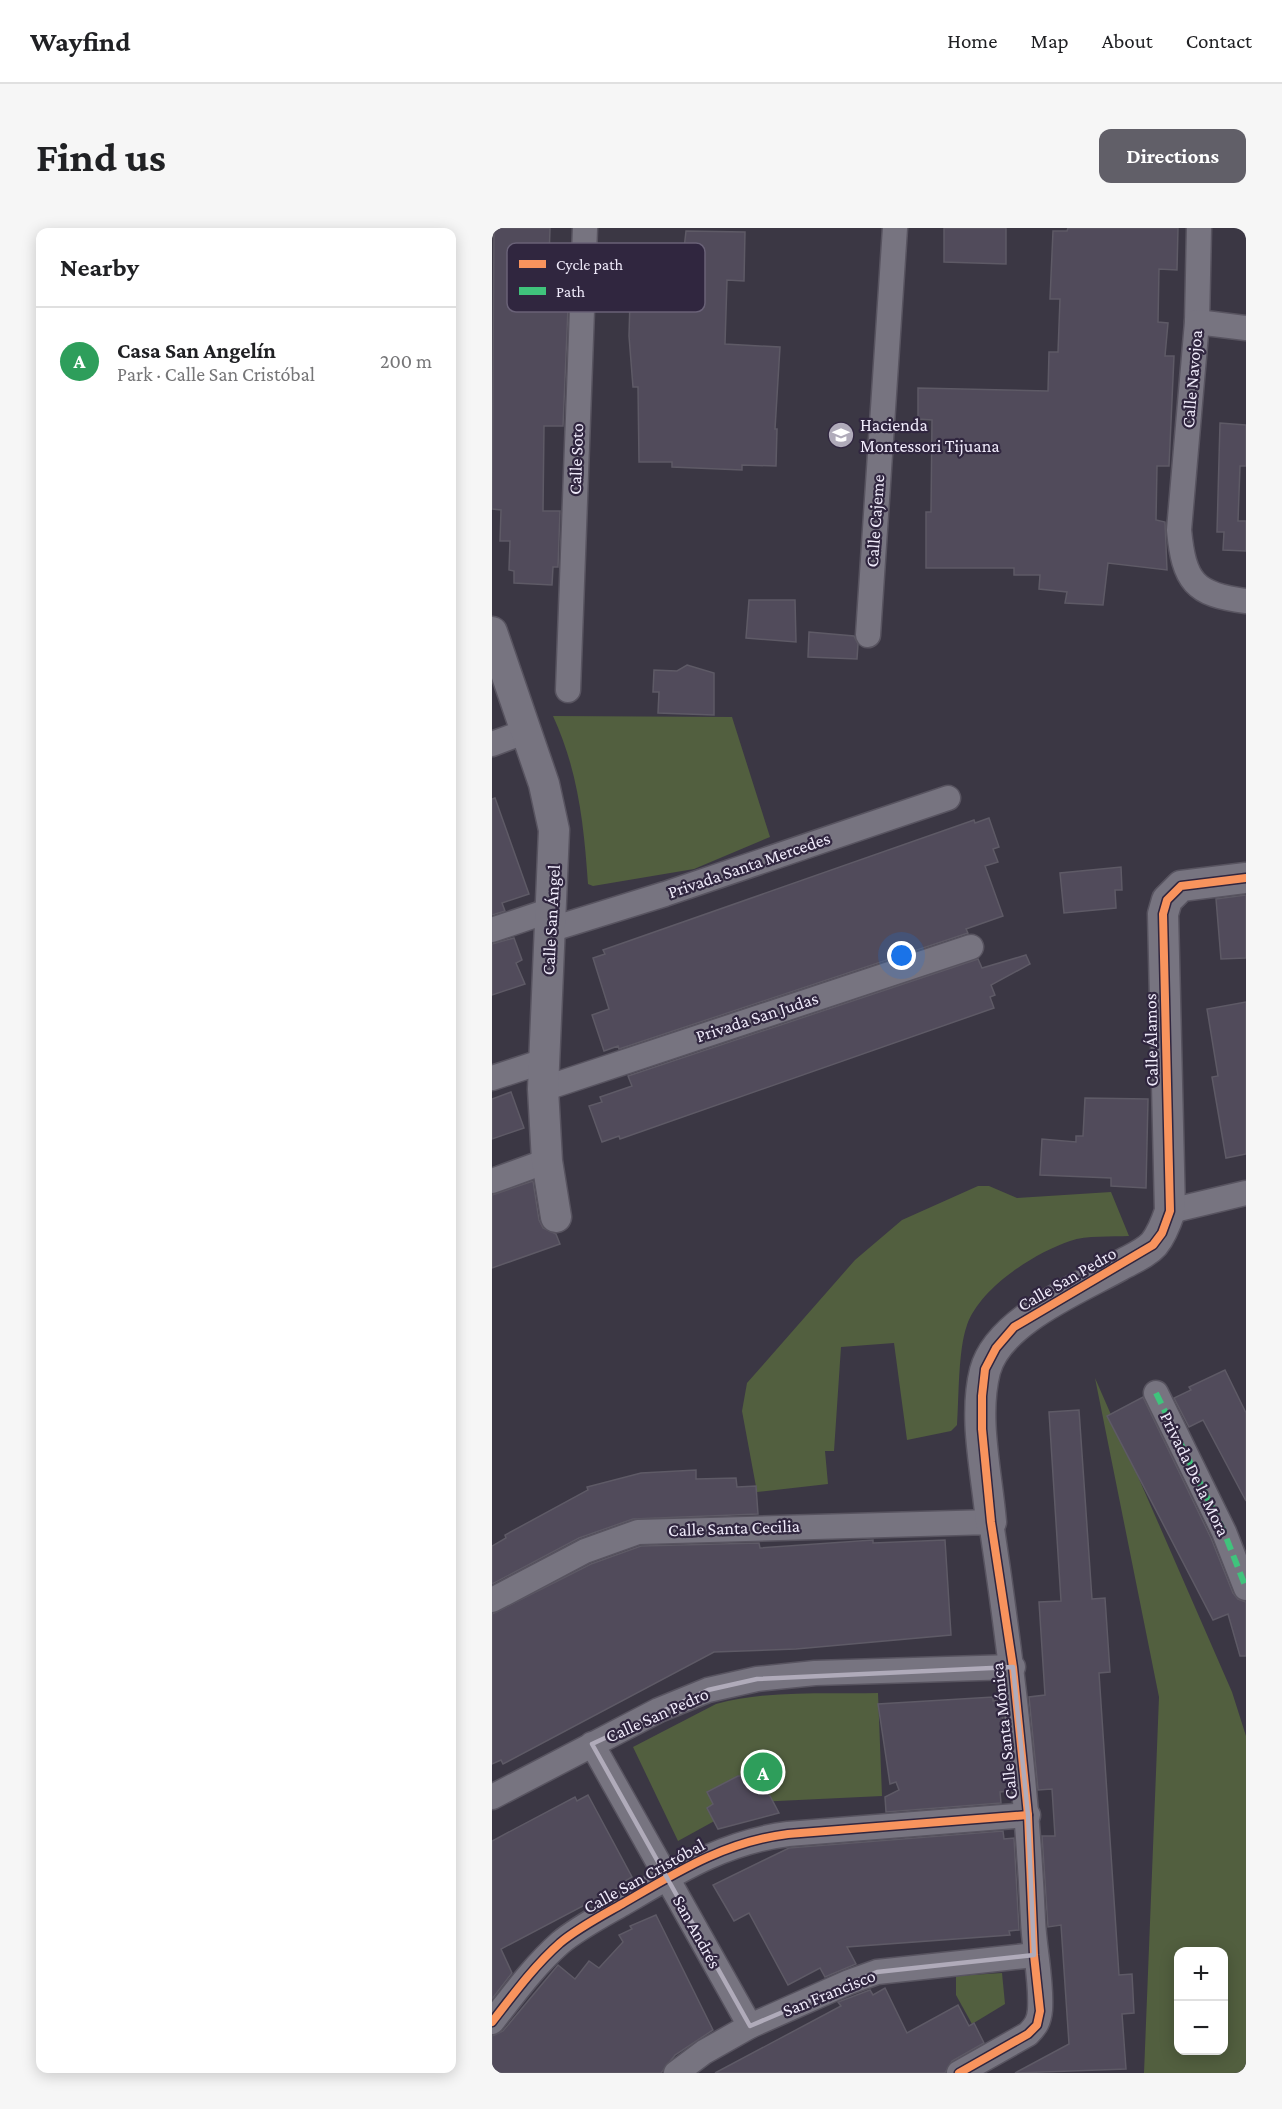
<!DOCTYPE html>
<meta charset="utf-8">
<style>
:root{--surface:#fff;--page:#f6f6f6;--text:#202124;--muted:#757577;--line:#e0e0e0;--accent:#615f68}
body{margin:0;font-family:"Crimson Pro",serif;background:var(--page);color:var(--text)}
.controls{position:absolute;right:18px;bottom:18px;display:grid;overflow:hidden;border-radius:12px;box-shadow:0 3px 15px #0003}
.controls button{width:54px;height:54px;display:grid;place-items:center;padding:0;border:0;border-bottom:2px solid var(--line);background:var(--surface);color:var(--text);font:30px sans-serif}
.you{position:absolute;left:410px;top:728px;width:21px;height:21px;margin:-15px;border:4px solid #fff;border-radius:50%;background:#1a73e8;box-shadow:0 0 0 9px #1a73e833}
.badge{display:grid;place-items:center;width:39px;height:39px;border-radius:50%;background:var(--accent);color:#fff;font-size:20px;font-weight:700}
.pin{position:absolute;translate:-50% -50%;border:3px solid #fff;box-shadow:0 2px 6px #0006}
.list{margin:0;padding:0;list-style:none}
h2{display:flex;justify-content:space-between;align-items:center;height:78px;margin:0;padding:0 24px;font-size:26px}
h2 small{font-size:20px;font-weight:400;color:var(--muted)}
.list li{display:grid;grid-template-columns:39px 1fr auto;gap:18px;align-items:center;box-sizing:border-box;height:108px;padding:0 24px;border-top:2px solid var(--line)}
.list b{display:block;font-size:22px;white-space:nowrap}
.list p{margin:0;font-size:20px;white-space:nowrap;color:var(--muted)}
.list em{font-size:20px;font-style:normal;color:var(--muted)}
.map{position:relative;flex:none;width:754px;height:1845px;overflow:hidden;border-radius:12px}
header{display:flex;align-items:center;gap:36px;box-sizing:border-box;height:84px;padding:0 30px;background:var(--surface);border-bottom:2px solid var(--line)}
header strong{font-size:28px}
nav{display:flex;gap:33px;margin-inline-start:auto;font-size:21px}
.intro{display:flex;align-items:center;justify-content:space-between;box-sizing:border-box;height:144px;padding:0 36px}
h1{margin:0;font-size:42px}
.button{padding:15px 27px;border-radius:12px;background:var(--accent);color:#fff;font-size:21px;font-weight:700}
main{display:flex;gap:36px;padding:0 36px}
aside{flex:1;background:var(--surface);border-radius:12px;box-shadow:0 3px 15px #0003}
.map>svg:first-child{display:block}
.green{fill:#525f3f;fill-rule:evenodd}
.building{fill:#514b5b;stroke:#5e5a66;stroke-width:1.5}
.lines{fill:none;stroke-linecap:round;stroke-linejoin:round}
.minor-casing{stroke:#585460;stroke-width:27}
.tertiary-casing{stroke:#585460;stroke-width:33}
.minor{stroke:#777480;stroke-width:24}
.tertiary{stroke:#777480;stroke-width:30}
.quiet{stroke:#40c37c;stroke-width:6;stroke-dasharray:12 6;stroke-linecap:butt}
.cycleway-casing{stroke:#30263f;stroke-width:11}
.cycleway{stroke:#f8935d;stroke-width:8}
.marked{fill:none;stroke:#b0abba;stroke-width:4.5;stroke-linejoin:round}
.labels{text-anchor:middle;stroke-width:4.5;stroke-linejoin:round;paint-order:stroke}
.street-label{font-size:18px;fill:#efeafa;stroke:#30263f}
.poi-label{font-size:18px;fill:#efeafa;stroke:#30263f;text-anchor:start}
.key{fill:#30263f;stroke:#696177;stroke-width:1.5}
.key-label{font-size:16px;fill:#efeafa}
</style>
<header>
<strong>Wayfind</strong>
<nav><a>Home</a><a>Map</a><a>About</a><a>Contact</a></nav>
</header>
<div class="intro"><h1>Find us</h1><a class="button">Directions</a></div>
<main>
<aside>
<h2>Nearby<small></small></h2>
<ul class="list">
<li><span class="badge" style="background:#2e9e5b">A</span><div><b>Casa San Angelín</b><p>Park · Calle San Cristóbal</p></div><em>200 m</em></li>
</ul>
</aside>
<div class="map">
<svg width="754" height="1845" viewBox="0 0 754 1845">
<rect width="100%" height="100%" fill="#3b3744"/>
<!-- green -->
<g class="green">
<path d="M61,488L240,489L278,609L202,641L101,658L96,656C92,597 86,542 61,488Z"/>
<path d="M486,958H497L525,970L619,964L637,1008C619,1009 595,1007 578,1013C542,1025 488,1060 475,1097C466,1122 467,1169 465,1197L459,1203L415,1212L402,1115L349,1119L342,1223H333L336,1256L265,1264L250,1183L255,1155L363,1032L410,992Z"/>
<path d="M603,1150L740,1464L754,1508V1845H652L667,1469ZM686,1724H732V1822H686Z"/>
<path d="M386,1465L390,1568L264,1574L246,1580L186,1613L141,1519L224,1476C275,1462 332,1466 386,1465Z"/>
<polygon points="510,1745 513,1776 480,1796 464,1767 464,1748"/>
</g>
<!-- building -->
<g class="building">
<polygon points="2,0 58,0 57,31 78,32 71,198 52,198 51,283 68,283 66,339 61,339 60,357 22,355 22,343 17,342 18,313 8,313 9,282 0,281"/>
<polygon points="452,0 514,0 514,36 452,34"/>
<polygon points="576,0 686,0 685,42 667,41 666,94 676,95 673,128 682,128 677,238 665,238 664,292 673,294 675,342 616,335 611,377 573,375 575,364 547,361 548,347 522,347 522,340 434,340 434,284 439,284 440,192 426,191 426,160 556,163 557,124 566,124 568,71 558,71 561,3 575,3"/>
<polygon points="194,3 253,4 252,53 235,52 233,116 288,119 283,201 285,201 284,238 250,237 250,242 180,239 180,234 147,234 146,159 141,159 137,108 138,73 186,74"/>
<polygon points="728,195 754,197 754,238 748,238 746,293 754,293 754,323 731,322 732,304 725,304"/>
<polygon points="257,372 303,372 304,414 254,410"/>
<polygon points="317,404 362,408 366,416 365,431 316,429"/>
<polygon points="195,437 222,445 222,487 166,485 167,464 161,464 162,442 185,443"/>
<polygon points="3,570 37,666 10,675 13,683 0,687 0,571"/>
<polygon points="497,590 507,619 501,621 506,634 493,638 511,688 474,701 476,705 127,821 126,818 112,823 100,787 117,781 101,730 113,726 111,722 482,592 483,595"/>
<polygon points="629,639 630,662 623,662 624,680 572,685 568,645"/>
<polygon points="754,667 754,730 729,731 724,671"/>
<polygon points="22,710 30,732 24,735 33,756 0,767 0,716"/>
<polygon points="534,727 538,736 499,757 503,767 498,769 502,780 128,911 127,908 110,914 97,878 110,874 108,869 140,858 136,848 486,731 490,740"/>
<polygon points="754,774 754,926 734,930 720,849 726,848 715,781"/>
<polygon points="19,864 32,900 0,911 0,871"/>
<polygon points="593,870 656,871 654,960 619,958 619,950 548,947 550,911 584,914 584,908 591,908"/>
<polygon points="41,953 47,992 51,1000 64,1006 68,1016 0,1040 0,967"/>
<polygon points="733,1142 754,1185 754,1273 711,1192 697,1199 682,1170 699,1162 697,1159"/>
<polygon points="651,1169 719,1310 741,1365 746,1371 754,1374 754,1428 748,1428 736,1386 721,1392 615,1188"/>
<polygon points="587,1182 600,1371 613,1370 618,1444 607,1445 627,1747 640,1746 642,1785 630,1786 634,1841 523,1845 577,1816 569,1697 556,1699 550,1608 563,1608 560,1561 546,1562 537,1469 553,1467 547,1374 569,1373 557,1184"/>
<polygon points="204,1242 204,1251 244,1250 245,1259 264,1258 266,1286 141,1291 87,1310 0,1356 0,1318 14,1310 13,1307 96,1262 95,1259 149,1245"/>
<polygon points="381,1312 381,1315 453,1312 459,1407 304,1421 222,1424 11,1536 9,1532 0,1536 0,1386 99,1336 149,1318 267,1315 268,1320"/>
<polygon points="501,1469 501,1473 509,1472 518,1563 508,1564 509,1575 394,1584 393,1569 407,1562 404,1554 398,1556 386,1476"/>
<polygon points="246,1548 252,1548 278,1568 287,1585 226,1601 215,1580 221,1576 215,1564"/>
<polygon points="96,1567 140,1649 128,1656 129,1658 9,1721 20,1745 0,1771 0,1613 83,1569 85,1573"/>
<polygon points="511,1603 512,1611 522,1610 527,1702 517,1703 518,1707 355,1719 364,1736 333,1749 328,1740 296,1757 257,1685 242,1693 221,1657 297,1620"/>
<polygon points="164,1687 221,1802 183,1827 169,1845 0,1845 0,1808 11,1803 66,1737 83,1751 97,1733 107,1740 131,1714 127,1707 140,1701 138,1698"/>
<polygon points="393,1760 415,1805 466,1777 477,1798 482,1795 492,1815 460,1833 453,1845 223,1845 349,1778 346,1774 378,1762 381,1767"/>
</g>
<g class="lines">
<!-- minor casing -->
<g class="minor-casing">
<g id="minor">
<path d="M707,0L705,94L687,302C692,353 702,367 754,373"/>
<polyline points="705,94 754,100"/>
<polyline points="376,407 403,0"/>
<polyline points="76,462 93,0"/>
<polyline points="0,516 35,503"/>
<polyline points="0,702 59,682"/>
<polyline points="57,702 173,666 456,570"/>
<polyline points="0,850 52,833"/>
<polyline points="51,861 479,719"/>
<polyline points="0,953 55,933"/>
<polyline points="678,983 754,965"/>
<polyline points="664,1165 732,1304 754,1360"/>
<path d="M0,1372L93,1323L146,1304L499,1294C519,1426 535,1558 541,1692C542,1721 550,1753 548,1782C547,1793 544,1798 536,1806L467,1845"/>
<polyline points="100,1516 258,1798"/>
<polyline points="0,1569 167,1482 216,1462 265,1451 323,1445 521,1439"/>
<path d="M0,1794C21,1767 42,1738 68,1715C86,1700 109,1688 130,1676C185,1644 232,1614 296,1606L536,1587"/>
<polyline points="184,1845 212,1824 258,1798 357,1754 385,1744 542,1727"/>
</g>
</g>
<!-- tertiary casing -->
<g class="tertiary-casing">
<g id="tertiary">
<polyline points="0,404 52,556 62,602 51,861 55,933 64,989"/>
<path d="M499,1294C495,1246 481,1190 493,1143C506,1093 586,1061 627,1038C639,1031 653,1026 662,1016C670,1006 674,995 678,983L671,686L675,672L689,658L754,650"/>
</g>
</g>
<!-- minor -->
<use href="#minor" class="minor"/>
<!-- tertiary -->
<use href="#tertiary" class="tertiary"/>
<!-- quiet -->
<polyline class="quiet" points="664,1165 732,1304 754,1360"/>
<!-- cycleway casing -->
<g class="cycleway-casing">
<g id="cycleway">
<path d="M0,1794C21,1767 42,1738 68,1715C86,1700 109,1688 130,1676C185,1644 232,1614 296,1606L536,1587"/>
<polyline points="467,1845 536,1806 545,1797 548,1783 542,1727 536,1587 521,1439 499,1294 490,1201 490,1168 493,1141 504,1120 522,1099 661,1017 670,1005 678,983 671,686 675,672 689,658 754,650"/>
</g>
</g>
<!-- cycleway -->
<use href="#cycleway" class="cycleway"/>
</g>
<!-- marked area -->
<path class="marked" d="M521,1439L536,1587L542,1727L385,1744L258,1798L100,1516L216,1462L265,1451Z"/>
<!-- icons -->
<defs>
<g id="school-disc" transform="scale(1.35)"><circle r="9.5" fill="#b0abba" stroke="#30263f"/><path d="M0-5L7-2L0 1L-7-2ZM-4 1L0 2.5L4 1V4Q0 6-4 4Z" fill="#fff"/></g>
</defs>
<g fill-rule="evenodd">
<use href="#school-disc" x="349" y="207"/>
</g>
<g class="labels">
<!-- street labels -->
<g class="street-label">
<text transform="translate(700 151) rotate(-85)" y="6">Calle Navojoa</text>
<text transform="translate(84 231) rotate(-88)" y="6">Calle Soto</text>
<text transform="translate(383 293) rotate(-86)" y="6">Calle Cajeme</text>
<text transform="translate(257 637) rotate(-19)" y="6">Privada Santa Mercedes</text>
<text transform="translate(59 692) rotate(-87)" y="6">Calle San Ángel</text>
<text transform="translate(265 789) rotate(-18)" y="6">Privada San Judas</text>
<text transform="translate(659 812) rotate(-91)" y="6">Calle Álamos</text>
<text transform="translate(575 1051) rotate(-30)" y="6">Calle San Pedro</text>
<text transform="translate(703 1246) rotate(64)" y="6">Privada De la Mora</text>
<text transform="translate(242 1300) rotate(-2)" y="6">Calle Santa Cecilia</text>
<text transform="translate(165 1487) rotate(-24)" y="6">Calle San Pedro</text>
<text transform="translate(512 1503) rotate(-96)" y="6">Calle Santa Mónica</text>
<text transform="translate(152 1648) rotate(-29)" y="6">Calle San Cristóbal</text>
<text transform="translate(205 1704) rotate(61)" y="6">San Andrés</text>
<text transform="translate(337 1765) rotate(-22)" y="6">San Francisco</text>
</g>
<!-- poi labels -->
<g class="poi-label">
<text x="368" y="203">Hacienda<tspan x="368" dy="21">Montessori Tijuana</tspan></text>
</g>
</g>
<!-- legend -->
<rect x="15" y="15" width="198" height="69" rx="9" class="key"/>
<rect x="27" y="32" width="27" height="8" fill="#f8935d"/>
<rect x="27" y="59" width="27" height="8" fill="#40c37c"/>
<g class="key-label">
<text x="64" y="42">Cycle path</text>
<text x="64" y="69">Path</text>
</g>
</svg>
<div class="controls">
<button>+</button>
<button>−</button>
</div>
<div class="you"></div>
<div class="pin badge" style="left:271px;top:1544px;background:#2e9e5b">A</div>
</div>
</main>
